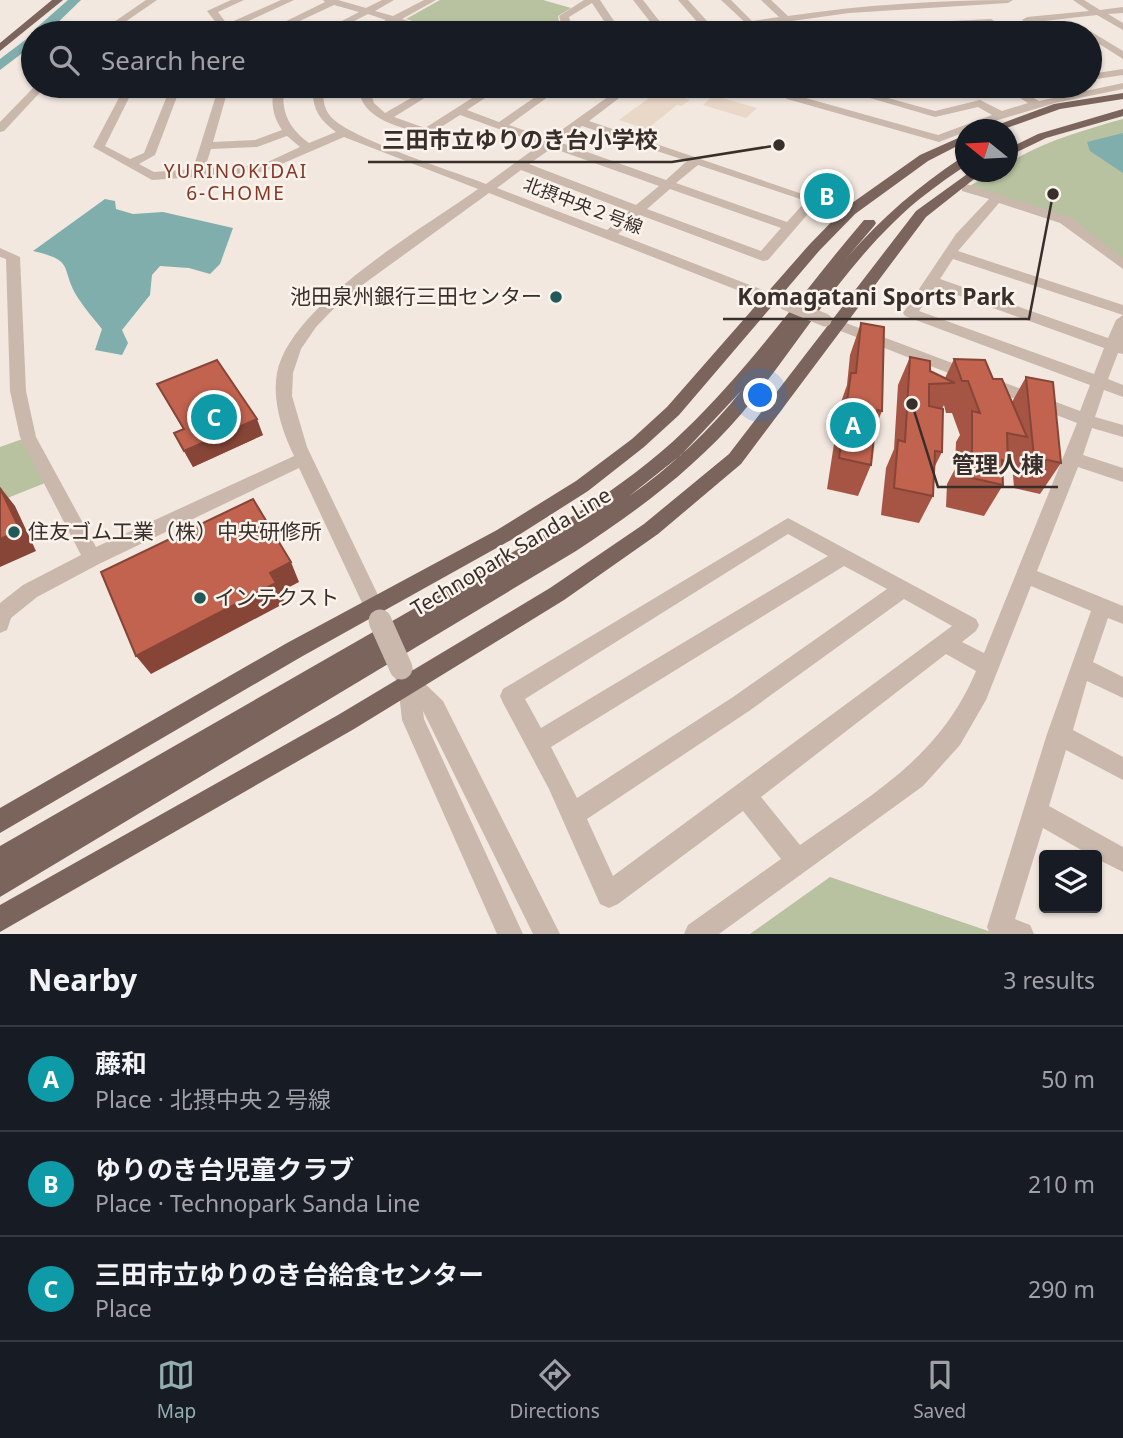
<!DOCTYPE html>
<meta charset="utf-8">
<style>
:root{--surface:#171b24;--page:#242831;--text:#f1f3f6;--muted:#9ea1a6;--line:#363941;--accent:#93aeaf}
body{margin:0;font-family:"Noto Sans","Noto Sans JP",sans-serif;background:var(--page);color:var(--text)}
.controls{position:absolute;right:21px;bottom:21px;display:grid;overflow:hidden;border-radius:7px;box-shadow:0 2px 5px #0004}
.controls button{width:63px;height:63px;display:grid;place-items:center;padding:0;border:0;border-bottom:2px solid var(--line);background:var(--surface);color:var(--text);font:35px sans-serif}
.compass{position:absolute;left:955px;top:119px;width:63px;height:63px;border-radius:50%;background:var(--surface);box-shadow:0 2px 5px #0004;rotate:288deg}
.you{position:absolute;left:761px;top:396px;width:24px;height:24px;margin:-18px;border:5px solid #fff;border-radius:50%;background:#1a73e8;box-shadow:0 0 0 10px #1a73e833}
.badge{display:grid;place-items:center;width:46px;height:46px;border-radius:50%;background:var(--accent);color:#fff;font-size:23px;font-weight:700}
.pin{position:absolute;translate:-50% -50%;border:4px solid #fff;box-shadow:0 2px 7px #0006}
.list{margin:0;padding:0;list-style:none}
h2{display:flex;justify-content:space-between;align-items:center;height:91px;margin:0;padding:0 28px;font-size:30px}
h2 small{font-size:23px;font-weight:400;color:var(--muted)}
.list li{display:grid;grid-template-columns:46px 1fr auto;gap:21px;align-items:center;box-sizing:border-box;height:105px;padding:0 28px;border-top:2px solid var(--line)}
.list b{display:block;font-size:26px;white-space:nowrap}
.list p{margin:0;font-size:23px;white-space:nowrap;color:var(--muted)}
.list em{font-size:23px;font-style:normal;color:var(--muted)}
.icon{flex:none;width:38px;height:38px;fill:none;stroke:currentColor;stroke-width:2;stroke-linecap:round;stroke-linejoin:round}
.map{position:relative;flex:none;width:1123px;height:934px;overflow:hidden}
.search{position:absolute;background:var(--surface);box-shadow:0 2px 5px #0004;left:21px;right:21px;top:21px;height:77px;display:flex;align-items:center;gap:18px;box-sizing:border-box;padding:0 24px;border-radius:38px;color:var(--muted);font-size:26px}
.sheet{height:406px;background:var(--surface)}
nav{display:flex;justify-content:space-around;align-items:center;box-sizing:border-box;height:98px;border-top:2px solid var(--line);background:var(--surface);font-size:19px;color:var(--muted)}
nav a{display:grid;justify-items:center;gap:4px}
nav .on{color:var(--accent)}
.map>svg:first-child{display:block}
.green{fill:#b8c1a0}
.plaza{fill:#e9d8c8}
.water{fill:#80aead}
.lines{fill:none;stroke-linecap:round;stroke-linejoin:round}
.river{fill:#80aead;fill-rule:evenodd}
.minor{fill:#cab8ac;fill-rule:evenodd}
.major{fill:#7a645c;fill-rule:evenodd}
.minor-bridge-far1{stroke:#cab8ac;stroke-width:13}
.minor-bridge{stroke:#cab8ac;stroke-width:23}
.wall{fill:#a65544}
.shaded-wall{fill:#874537}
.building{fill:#c1634f;stroke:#874537;stroke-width:2}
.poi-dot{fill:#215959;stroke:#faf3ec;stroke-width:2.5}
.labels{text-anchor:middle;stroke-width:5;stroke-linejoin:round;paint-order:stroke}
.far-street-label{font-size:18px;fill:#382e2a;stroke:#faf3ec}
.far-neighbourhood-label{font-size:19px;letter-spacing:2px;fill:#843726;stroke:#faf3ec}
.poi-label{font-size:21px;fill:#382e2a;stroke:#faf3ec;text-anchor:start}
.street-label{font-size:21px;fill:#382e2a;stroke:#faf3ec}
.leader{fill:none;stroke:#382e2a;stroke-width:2.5}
.callout-dot{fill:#382e2a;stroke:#faf3ec;stroke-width:2.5}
.callout-label{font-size:23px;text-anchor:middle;font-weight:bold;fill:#382e2a;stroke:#faf3ec;stroke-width:5;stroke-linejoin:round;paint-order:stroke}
</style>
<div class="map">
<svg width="1123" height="934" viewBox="0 0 1123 934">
<rect width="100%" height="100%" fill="#f2e8e0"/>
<!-- green -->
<g class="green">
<polygon points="440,0 543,0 571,8 558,16 561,33 454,33 406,19"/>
<path d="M1123,119V266L1065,220L966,188L994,172H1007L1008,163C1043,142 1083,130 1123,119Z"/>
<polygon points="28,437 50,481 0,501 0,447"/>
<polygon points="830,877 997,934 750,934"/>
</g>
<!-- plaza -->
<g class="plaza">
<polygon points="638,86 644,86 690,100 681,106 677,105 647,129 619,120 649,98 630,92"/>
<polygon points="715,94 722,98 757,108 746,118 703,105"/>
</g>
<!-- water -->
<g class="water">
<polygon points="1123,133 1123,173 1090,151 1087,142"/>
<path d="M105,199L115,201L116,209L133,214L163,212L233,228L220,264L210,274L189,268L160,266L152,275L150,295L122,330L128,343L122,355L95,350L102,329C94,319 85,309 78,298C59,268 77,261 33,251Z"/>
</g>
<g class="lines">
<!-- river -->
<polygon class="river" points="68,0 81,0 47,33 33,33 33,45 0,70 0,59 33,34 34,30"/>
<!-- minor -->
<g class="minor">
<polygon points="146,0 157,0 109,33 98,33"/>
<polygon points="231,0 244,0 218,12 227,24 281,0 294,0 231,29 234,33 224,33 207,11"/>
<polygon points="323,0 338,0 366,8 382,0 394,0 375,11 393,16 424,0 436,0 402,19 447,33 432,33 395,22 374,33 362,33 386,20 368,14 331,33 319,33 359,12 334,5 274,33 262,33 325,2"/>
<polygon points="584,0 600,0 622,33 612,33 592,3 569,17 574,33 564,33 559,16"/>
<polygon points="633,0 643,0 664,27 699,24 678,0 688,0 716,31 714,33 708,33 704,29 631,33 636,30 655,28"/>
<path d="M721,0H731L752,21L779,17L761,0H771L788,16C863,5 937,0 1013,0L1008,3L849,13L750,27Z"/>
<polygon points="1073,0 1084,0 1100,10 1123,7 1123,13 1108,14 1123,23 1123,30 1097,15 1036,22 1052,33 1041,33 1022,20 1027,17 1089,11"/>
<polygon points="991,19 1013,33 1002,33 989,25 832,33 871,25"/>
<polygon points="1090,31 1123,51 1123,59 1090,38 1090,33 1086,33"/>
<polygon points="1123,69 1123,75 1090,80 1090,74"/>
<polygon points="1123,83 1123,89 1055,103 965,130 965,132 939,142 787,99 760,86 774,86 795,95 938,135 992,115 978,107 935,117 829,86 845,86 935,111 980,100 1002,111 1028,103 1001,86 1013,86 1039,101"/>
<polygon points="35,86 46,86 4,131 0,132 0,122"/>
<path d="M135,86H148L130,96L105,146L130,159L144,153L171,86H181L155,155L139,164L154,172L193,169L219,86H229L213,142L255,140L282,130C272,115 271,103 274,86H284C281,112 288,127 309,143L336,132C319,120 311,107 313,86H323C323,97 323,108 331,117C351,139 453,171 486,184L541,144L460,115L430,134H422C395,125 361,119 358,86H368L374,103L385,113L432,86H444L394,117L425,128L491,86H503L467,110L499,122L551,86H563L509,125L549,139L623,86H635L589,121L820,200L768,260L763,261L640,215L618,234L791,301L793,304L791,307L786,309L489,193L343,299L316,327L301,349L293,373L292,396L307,447L389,618L386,624L379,627L372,624L299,468L99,564L37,597L11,618L7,630L0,633V603L23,585L81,555L20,437L10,391L6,259L0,257V248L20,257L26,391L36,437L96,547L294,456C282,431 272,401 277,373C290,305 422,229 478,189L344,137L263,172L152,180L93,147L121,94ZM582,126L687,161L666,180L559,142ZM287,136L300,147L261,165L205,168L211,149L257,147ZM552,148L659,186L636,205L529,164ZM698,165L806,201L787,222L676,183ZM521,170L629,211L607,230L497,188ZM670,189L781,228L761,251L647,209Z"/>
<polygon points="907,86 959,87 932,94"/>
<path d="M966,184L1070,217L1123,258V269L1060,223L999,203L958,251L1123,305V315L953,259L940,279L1108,338L1116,320L1123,315V354L1118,353L1108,379L1123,385V397L1104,390L1095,417L1123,425V437L1092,428L1083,455L1123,468V482L1078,467L1037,571L1123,606V624L1108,618L1093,662L1123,677V698L1087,681L1073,730L1123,757V780L1066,750L1049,806L1123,847V872L1097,859V855H1090L1043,828L1015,919L1030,925L1034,934H990L987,927L1047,734L1091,611L1031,586L986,700L960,745L923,786L719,934H684L688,925L781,859L743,811L618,904L609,908L600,904L549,789L503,703L500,696L503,689L788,518L976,619L979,625L976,631L962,642L984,653L1077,423L820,323L818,320L825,315L830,317L1080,411L1090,385L905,316L903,313L956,234L989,199L962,191V185ZM935,287L1104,348L1094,374L919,311ZM788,534L828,556L541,728L525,699ZM844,566L887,589L733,697L577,798L551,747ZM904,599L952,626L613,876L587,819L749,711ZM946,654L976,671C940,757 873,794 800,845L761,797Z"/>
<polygon points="403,662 410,665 417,676 443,701 560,934 533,934 423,711 424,719 523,934 497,934 402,720 398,684 392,672 396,665"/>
</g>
<!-- major -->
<g class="major">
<polygon points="52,0 63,0 0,51 0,43"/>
<polygon points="1123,93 1123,99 1060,109 1001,130 984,130 1054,104"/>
<polygon points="1123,109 1123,116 1046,138 1007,157 1007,149 1038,134"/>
<polygon points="965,135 965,142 928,161 855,214 819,251 679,415 644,447 588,491 511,540 301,657 0,833 0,808 287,643 497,530 576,481 632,439 667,407 809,245 845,208 920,155"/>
<path d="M961,158H965V166C940,183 916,200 894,222C836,278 794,350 742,413C694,469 637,511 576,551L0,897V846L551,530C598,500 644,470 684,431C751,367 804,290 864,220H874L876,223L874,226L839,267C875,224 914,189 961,158ZM742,390C709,431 671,467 628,497L681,455Z"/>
<polygon points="970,172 983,172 926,217 741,464 658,534 564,600 354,729 0,932 0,905 338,715 550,588 644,524 729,454 916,211"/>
</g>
<!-- minor-bridge-far1 -->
<polyline class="minor-bridge-far1" points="786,304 825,320"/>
<!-- minor-bridge -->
<polyline class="minor-bridge" points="380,621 401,668"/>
</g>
<!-- wall -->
<g class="wall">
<polygon points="861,323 882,411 875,428 871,465 858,496 827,489 840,405 847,385 850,355"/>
<polygon points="910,357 930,371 945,378 954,359 993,379 1012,402 1026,377 1061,463 1040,494 1014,488 1012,462 1008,468 1004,467 1003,470 1003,485 984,516 946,507 947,484 955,469 956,442 960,435 952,413 946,413 944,405 942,409 942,452 934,468 933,496 919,523 881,515 886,468 894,449 898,385"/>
<polygon points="157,384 263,435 193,467 174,433 183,429 166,400"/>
</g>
<!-- shaded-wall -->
<g class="shaded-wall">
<polygon points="257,419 263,435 193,467 184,451"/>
<polygon points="0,487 15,506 36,551 0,567"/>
<polygon points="291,562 299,582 280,592 285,603 151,674 136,656 270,573"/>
</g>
<!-- building -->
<g class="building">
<polygon points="861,323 884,327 882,411 877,410 871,465 839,458 851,373 856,373"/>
<polygon points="910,357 930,361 930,371 955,383 929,384 929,406 943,409 942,452 935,451 933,496 894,488 898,440 905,442"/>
<polygon points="954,359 985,360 993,379 1002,379 1027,437 1007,433 1008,462 1002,460 1003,485 963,476 964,453 972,454 972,411 980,413 968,381 962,381"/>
<polygon points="217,360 257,419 184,451 174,433 184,429 157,384"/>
<polygon points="1026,377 1053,382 1061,463 1034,457"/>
<polygon points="0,488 20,530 0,539"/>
<polygon points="253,499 291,562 270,573 276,583 136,656 101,572"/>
</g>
<!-- markers -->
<g class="poi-dot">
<circle cx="556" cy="297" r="7"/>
<circle cx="14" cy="532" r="7"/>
<circle cx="200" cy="598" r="7"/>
</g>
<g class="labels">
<!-- far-street labels -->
<g class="far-street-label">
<text transform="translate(583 206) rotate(21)" y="6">北摂中央２号線</text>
</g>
<!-- far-neighbourhood labels -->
<g class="far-neighbourhood-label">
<text x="236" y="178">YURINOKIDAI<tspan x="236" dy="22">6-CHOME</tspan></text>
</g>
<!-- poi labels -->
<g class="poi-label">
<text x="542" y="304" text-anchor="end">池田泉州銀行三田センター</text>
<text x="28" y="539">住友ゴム工業（株）中央研修所</text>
<text x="214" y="605">インテクスト</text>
</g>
<!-- street labels -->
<g class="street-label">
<text transform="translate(511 552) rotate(-31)" y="7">Technopark Sanda Line</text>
</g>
</g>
<!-- callouts -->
<path class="leader" d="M779 145L672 162H368M1053 194L1029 319H723M912 404L938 487H1058"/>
<g class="callout-dot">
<circle cx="779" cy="145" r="7"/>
<circle cx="1053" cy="194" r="7"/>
<circle cx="912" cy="404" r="7"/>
</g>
<g class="callout-label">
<text x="520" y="148">三田市立ゆりのき台小学校</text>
<text x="876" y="305">Komagatani Sports Park</text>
<text x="998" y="473">管理人棟</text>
</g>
</svg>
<div class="controls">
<button><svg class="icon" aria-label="layers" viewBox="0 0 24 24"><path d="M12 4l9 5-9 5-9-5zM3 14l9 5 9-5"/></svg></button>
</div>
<svg class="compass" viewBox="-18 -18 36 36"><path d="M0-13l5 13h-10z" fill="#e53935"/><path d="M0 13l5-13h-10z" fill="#9ea1a6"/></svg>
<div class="you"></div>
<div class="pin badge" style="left:853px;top:425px;background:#0f9aa8">A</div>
<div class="pin badge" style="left:827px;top:196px;background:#0f9aa8">B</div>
<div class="pin badge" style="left:214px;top:417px;background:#0f9aa8">C</div>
<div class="search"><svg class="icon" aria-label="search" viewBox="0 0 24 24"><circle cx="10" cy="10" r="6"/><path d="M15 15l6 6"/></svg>Search here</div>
</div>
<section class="sheet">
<h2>Nearby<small>3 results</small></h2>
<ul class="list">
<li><span class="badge" style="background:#0f9aa8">A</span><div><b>藤和</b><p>Place · 北摂中央２号線</p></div><em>50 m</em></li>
<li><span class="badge" style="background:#0f9aa8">B</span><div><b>ゆりのき台児童クラブ</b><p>Place · Technopark Sanda Line</p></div><em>210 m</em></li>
<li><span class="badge" style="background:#0f9aa8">C</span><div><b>三田市立ゆりのき台給食センター</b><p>Place</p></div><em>290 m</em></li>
</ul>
</section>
<nav>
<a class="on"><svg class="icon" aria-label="map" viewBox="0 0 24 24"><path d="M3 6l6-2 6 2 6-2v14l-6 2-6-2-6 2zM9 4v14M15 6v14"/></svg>Map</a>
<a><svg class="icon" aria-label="directions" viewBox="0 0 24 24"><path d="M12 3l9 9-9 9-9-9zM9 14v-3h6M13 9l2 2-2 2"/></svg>Directions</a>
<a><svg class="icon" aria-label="saved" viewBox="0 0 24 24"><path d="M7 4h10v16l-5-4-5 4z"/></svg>Saved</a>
</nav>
